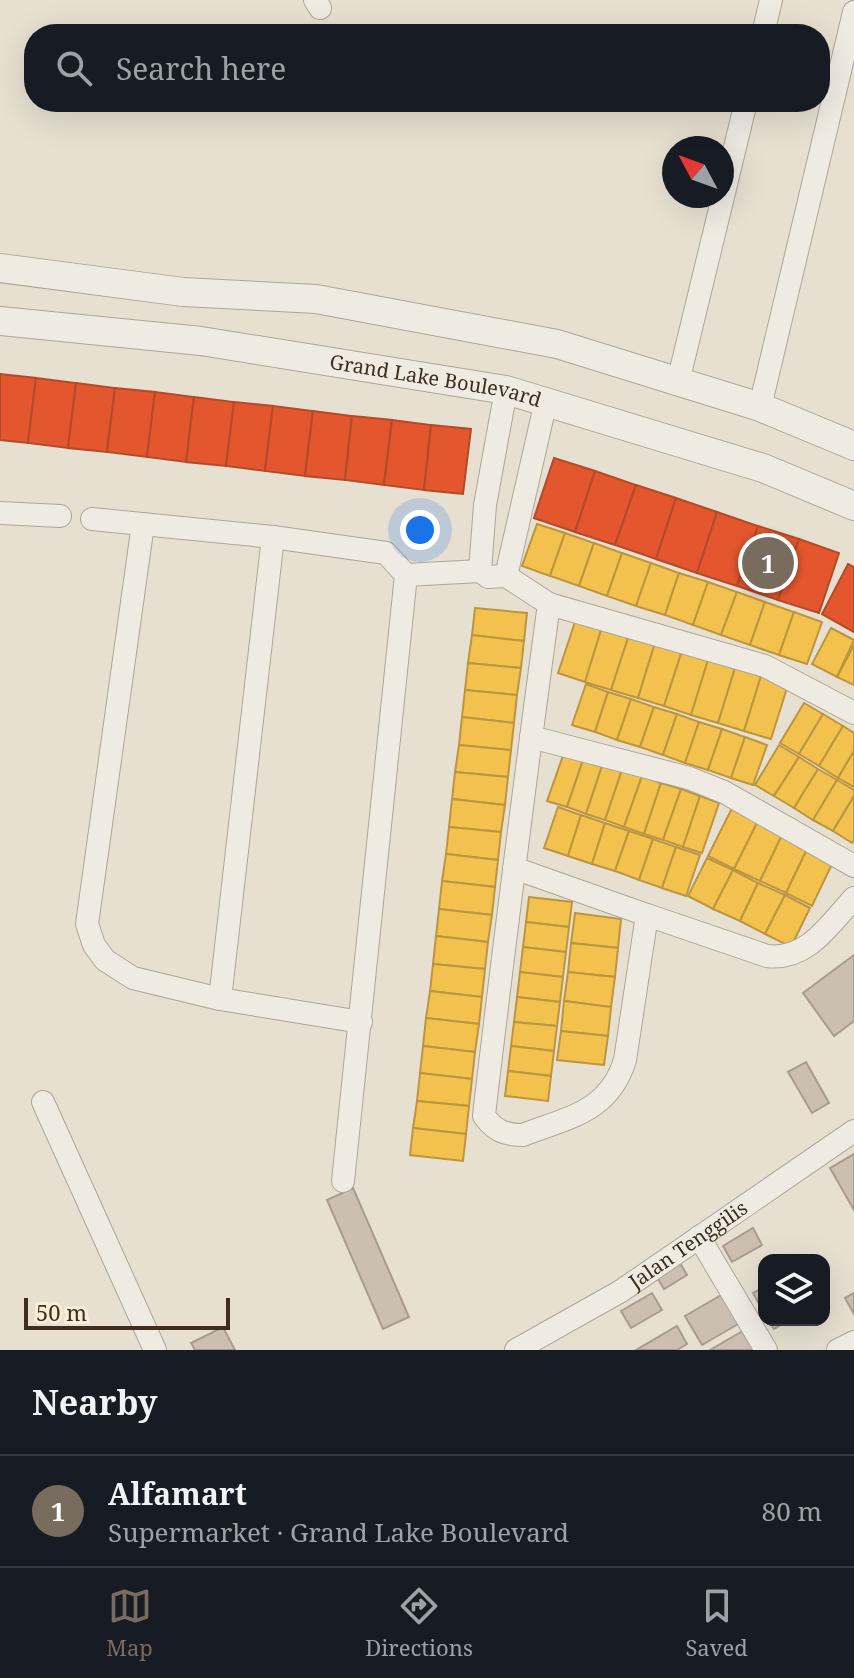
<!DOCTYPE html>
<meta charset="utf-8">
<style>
:root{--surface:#171b24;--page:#20242c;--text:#f1f3f6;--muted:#9ea1a6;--line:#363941;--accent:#786c5e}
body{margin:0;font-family:"Noto Serif",serif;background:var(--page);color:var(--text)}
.controls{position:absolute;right:24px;bottom:24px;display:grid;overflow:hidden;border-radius:16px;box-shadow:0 8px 32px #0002}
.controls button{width:72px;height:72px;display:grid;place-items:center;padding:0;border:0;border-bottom:2px solid var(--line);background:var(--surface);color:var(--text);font:40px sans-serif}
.compass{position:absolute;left:662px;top:136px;width:72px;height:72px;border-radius:50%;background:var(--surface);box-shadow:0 8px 32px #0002;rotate:311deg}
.scale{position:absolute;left:24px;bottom:20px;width:206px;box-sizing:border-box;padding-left:8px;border:4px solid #3d2e20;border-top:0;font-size:22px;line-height:28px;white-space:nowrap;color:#3d2e20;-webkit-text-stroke:6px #f7eed8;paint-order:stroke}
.you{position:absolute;left:420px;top:530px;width:28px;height:28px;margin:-20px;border:6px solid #fff;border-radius:50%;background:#1a73e8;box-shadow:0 0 0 12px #1a73e833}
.badge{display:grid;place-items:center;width:52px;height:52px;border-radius:50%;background:var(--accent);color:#fff;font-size:26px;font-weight:700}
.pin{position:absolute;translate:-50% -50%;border:4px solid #fff;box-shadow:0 2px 8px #0006}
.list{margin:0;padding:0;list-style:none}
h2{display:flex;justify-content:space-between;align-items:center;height:104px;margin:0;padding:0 32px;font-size:34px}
h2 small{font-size:26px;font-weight:400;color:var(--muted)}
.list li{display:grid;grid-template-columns:52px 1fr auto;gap:24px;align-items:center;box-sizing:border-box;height:112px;padding:0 32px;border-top:2px solid var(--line)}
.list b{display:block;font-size:30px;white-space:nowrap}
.list p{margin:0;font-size:26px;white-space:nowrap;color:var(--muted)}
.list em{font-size:26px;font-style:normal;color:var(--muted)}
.icon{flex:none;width:44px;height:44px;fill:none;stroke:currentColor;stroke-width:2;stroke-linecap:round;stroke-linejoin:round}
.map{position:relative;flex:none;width:854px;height:1350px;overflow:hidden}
.search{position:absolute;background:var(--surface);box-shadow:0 8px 32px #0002;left:24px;right:24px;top:24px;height:88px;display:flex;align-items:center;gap:20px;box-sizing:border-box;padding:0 28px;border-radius:32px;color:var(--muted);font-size:30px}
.sheet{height:216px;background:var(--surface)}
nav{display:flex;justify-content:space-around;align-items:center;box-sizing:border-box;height:112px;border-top:2px solid var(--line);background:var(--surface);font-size:22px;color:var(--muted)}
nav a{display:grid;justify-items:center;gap:4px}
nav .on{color:var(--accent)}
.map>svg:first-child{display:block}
.homes{fill:#f2c14e;stroke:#bc9540;stroke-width:2}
.shops{fill:#e4572e;stroke:#b24b2a;stroke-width:2}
.building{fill:#cbbfb2;stroke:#a89c90;stroke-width:2}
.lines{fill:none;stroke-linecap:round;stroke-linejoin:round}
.minor-casing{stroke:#ada599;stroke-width:24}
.tertiary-casing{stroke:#ada599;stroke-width:30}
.minor{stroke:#efebe3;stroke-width:22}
.tertiary{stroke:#efebe3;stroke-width:28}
.labels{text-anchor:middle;stroke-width:8;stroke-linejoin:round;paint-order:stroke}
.street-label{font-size:20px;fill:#3d2e20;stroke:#f7eed8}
</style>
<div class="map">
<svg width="854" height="1350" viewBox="0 0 854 1350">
<rect width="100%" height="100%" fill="#e7e0d1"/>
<!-- homes -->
<g class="homes">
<polygon points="537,524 565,533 550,576 522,566"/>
<polygon points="565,533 594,543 579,586 550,576"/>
<polygon points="594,543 622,553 607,596 579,586"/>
<polygon points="622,553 651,563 636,606 607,596"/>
<polygon points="651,563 679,573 665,615 636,606"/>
<polygon points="679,573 708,582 693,625 665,615"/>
<polygon points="708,582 737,592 721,635 693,625"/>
<polygon points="737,592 765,602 750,645 721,635"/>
<polygon points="765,602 794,612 779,655 750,645"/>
<polygon points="475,608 527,613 524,641 472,635"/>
<polygon points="794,612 822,622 807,664 779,655"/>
<polygon points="576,619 602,627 585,682 558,673"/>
<polygon points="602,627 629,635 611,690 585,682"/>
<polygon points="831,628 854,640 837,677 812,664"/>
<polygon points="472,635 524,641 521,668 468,663"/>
<polygon points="629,635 655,643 638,698 611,690"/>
<polygon points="655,643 682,651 664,706 638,698"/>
<polygon points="854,645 854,685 837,677"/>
<polygon points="682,651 708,660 691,715 664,706"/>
<polygon points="708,660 735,668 718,723 691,715"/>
<polygon points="468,663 521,668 517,695 465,690"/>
<polygon points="735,668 761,676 744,731 718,723"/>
<polygon points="761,676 788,685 771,739 744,731"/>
<polygon points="586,684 608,692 595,732 572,725"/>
<polygon points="465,690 517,695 514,723 462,717"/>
<polygon points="608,692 631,699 617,740 595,732"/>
<polygon points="631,699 654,707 640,747 617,740"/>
<polygon points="804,703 823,714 799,754 780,743"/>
<polygon points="654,707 677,714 663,755 640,747"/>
<polygon points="677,714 699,722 685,763 663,755"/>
<polygon points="823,714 843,726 819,766 799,754"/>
<polygon points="462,717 514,723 511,750 459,745"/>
<polygon points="699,722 722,729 708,770 685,763"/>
<polygon points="843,726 854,733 854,751 838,778 819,766"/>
<polygon points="722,729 745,737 731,778 708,770"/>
<polygon points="745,737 767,745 753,785 731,778"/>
<polygon points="459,745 511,750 508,777 455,772"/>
<polygon points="779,745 799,757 774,796 755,785"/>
<polygon points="565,750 584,757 567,807 547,801"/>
<polygon points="854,751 854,787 838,778"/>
<polygon points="584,757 603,763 586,814 567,807"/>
<polygon points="799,757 818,769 794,808 774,796"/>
<polygon points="603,763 622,770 605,820 586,814"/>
<polygon points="818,769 837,780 813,820 794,808"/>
<polygon points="622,770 642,776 624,827 605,820"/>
<polygon points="455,772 508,777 505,805 452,799"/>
<polygon points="642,776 661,783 644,834 624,827"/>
<polygon points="837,780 854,790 854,796 833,831 813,820"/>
<polygon points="661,783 681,789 663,840 644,834"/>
<polygon points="681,789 700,796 683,847 663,840"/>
<polygon points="700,796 719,803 702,853 683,847"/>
<polygon points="854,796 854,840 852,843 833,831"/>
<polygon points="452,799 505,805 501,832 449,827"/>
<polygon points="558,807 581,815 568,856 544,848"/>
<polygon points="732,808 758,821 734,869 708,856"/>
<polygon points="581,815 605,823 592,864 568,856"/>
<polygon points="758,821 783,833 760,881 734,869"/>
<polygon points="605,823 629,831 615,871 592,864"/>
<polygon points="449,827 501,832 498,860 446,854"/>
<polygon points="629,831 653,839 639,880 615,871"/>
<polygon points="783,833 809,845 786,893 760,881"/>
<polygon points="653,839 676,847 662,888 639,880"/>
<polygon points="809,845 835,858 812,906 786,893"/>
<polygon points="676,847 700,855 686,896 662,888"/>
<polygon points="446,854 498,860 495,887 442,881"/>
<polygon points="707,858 733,870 713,909 688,896"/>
<polygon points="733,870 758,883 740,921 713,909"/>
<polygon points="442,881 495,887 492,915 439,909"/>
<polygon points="758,883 785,895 765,934 740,921"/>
<polygon points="785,895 810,908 791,947 765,934"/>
<polygon points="529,897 572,902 569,927 526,922"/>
<polygon points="439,909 492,915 488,942 436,936"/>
<polygon points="575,913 621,919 618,948 571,943"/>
<polygon points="526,922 569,927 566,952 523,947"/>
<polygon points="436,936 488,942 485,969 433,964"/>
<polygon points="571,943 618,948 615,977 568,972"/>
<polygon points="523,947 566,952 563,977 520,972"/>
<polygon points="433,964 485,969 482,997 430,991"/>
<polygon points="520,972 563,977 560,1002 517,997"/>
<polygon points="568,972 615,977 611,1007 564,1001"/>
<polygon points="430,991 482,997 479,1024 426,1018"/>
<polygon points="517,997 560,1002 557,1026 514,1022"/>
<polygon points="564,1001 611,1007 608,1036 561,1031"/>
<polygon points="426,1018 479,1024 475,1052 423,1046"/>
<polygon points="514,1022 557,1026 554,1051 511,1046"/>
<polygon points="561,1031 608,1036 604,1065 557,1060"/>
<polygon points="423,1046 475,1052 472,1079 420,1073"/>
<polygon points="511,1046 554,1051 551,1076 508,1071"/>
<polygon points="508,1071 551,1076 548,1101 505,1096"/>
<polygon points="420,1073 472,1079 469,1106 417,1101"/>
<polygon points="417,1101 469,1106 466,1134 413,1128"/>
<polygon points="413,1128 466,1134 463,1161 410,1155"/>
</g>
<!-- shops -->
<g class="shops">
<polygon points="0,374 36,378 28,443 0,440"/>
<polygon points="36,378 76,383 68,448 28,443"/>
<polygon points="76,383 115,388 107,452 68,448"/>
<polygon points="115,388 155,392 147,457 107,452"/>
<polygon points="155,392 194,397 186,462 147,457"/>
<polygon points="194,397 234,402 226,466 186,462"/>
<polygon points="234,402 273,406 265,471 226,466"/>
<polygon points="273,406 313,411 305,476 265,471"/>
<polygon points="313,411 352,416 345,480 305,476"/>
<polygon points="352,416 392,420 384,485 345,480"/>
<polygon points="392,420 431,425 424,490 384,485"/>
<polygon points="431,425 471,429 463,494 424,490"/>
<polygon points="554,458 595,471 575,532 534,518"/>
<polygon points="595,471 636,485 615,545 575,532"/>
<polygon points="636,485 676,498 656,559 615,545"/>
<polygon points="676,498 717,512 697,573 656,559"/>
<polygon points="717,512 758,526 737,586 697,573"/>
<polygon points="758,526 799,539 778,600 737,586"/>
<polygon points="799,539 839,553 819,613 778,600"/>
<polygon points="848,564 854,567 854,632 822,614"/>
</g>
<!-- building -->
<g class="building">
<polygon points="854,955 854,1021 834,1036 803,993"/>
<polygon points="806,1062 829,1103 812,1113 788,1072"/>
<polygon points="854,1154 854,1210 830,1168"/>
<polygon points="353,1188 409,1317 383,1329 327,1200"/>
<polygon points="753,1228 762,1245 732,1262 723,1246"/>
<polygon points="676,1256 687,1275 664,1289 652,1269"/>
<polygon points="764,1287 764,1313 753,1293"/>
<polygon points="728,1291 745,1320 702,1345 685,1316"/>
<polygon points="652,1293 662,1310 631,1328 621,1311"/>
<polygon points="854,1293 854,1314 845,1298"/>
<polygon points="768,1320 789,1320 774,1329"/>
<polygon points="677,1326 687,1344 677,1350 636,1350"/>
<polygon points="223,1327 235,1350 195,1350 191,1343"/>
<polygon points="746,1329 758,1350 710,1350"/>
</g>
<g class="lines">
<!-- minor casing -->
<g class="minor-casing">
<g id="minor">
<polyline points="315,0 320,8"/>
<polyline points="763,34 771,0"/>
<polyline points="678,382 746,102"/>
<polyline points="760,407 854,12"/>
<polyline points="0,513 60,516"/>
<polyline points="92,519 273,537 386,553 406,575 343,1181"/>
<polyline points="143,524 87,924 94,945 105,960 133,978 220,999 361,1022"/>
<polyline points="480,571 485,505 506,390"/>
<path d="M406,575L480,571L488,577L506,576L549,604C526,771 505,939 485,1106L484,1116C495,1131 505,1135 523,1135C569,1117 609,1112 625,1060L647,915L514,868"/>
<polyline points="506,576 546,401"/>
<polyline points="549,604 765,666 854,713"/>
<polyline points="531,737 689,778 724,792 854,866"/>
<path d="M647,915L767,956C807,961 829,925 854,898"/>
<polyline points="220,999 273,537"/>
<polyline points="43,1102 155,1350"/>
<polyline points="699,1237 766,1350"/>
<path id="s1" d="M516,1350L621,1291L854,1131"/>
<polyline points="838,1350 854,1342"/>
</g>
</g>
<!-- tertiary casing -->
<g class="tertiary-casing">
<g id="tertiary">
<polyline points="0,268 183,292 316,299 557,344 760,407 854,446"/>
<path id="s2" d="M0,321L201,341L506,390L763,468L854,506"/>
</g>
</g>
<!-- minor -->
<use href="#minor" class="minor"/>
<!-- tertiary -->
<use href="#tertiary" class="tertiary"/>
</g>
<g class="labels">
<!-- street labels -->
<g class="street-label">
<text dy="7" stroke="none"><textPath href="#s2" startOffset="440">Grand Lake Boulevard</textPath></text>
<text dy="7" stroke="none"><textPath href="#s1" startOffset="202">Jalan Tenggilis</textPath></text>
</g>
</g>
</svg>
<div class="controls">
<button><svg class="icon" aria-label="layers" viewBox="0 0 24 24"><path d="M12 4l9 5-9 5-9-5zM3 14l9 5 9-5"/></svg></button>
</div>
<svg class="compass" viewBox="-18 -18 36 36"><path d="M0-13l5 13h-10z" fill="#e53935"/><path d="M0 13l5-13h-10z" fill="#9ea1a6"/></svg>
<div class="scale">50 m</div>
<div class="you"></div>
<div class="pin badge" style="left:768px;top:563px">1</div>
<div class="search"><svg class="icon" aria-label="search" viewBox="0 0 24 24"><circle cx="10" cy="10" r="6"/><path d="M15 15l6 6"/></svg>Search here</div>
</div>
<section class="sheet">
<h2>Nearby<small></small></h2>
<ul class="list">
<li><span class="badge">1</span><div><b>Alfamart</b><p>Supermarket · Grand Lake Boulevard</p></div><em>80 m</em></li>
</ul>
</section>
<nav>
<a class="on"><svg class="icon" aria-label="map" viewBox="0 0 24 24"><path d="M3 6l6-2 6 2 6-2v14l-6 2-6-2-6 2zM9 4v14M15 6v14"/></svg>Map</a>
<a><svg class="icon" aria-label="directions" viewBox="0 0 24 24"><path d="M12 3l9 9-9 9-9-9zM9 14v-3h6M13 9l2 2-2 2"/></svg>Directions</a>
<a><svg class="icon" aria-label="saved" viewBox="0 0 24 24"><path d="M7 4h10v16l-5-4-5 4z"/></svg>Saved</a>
</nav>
